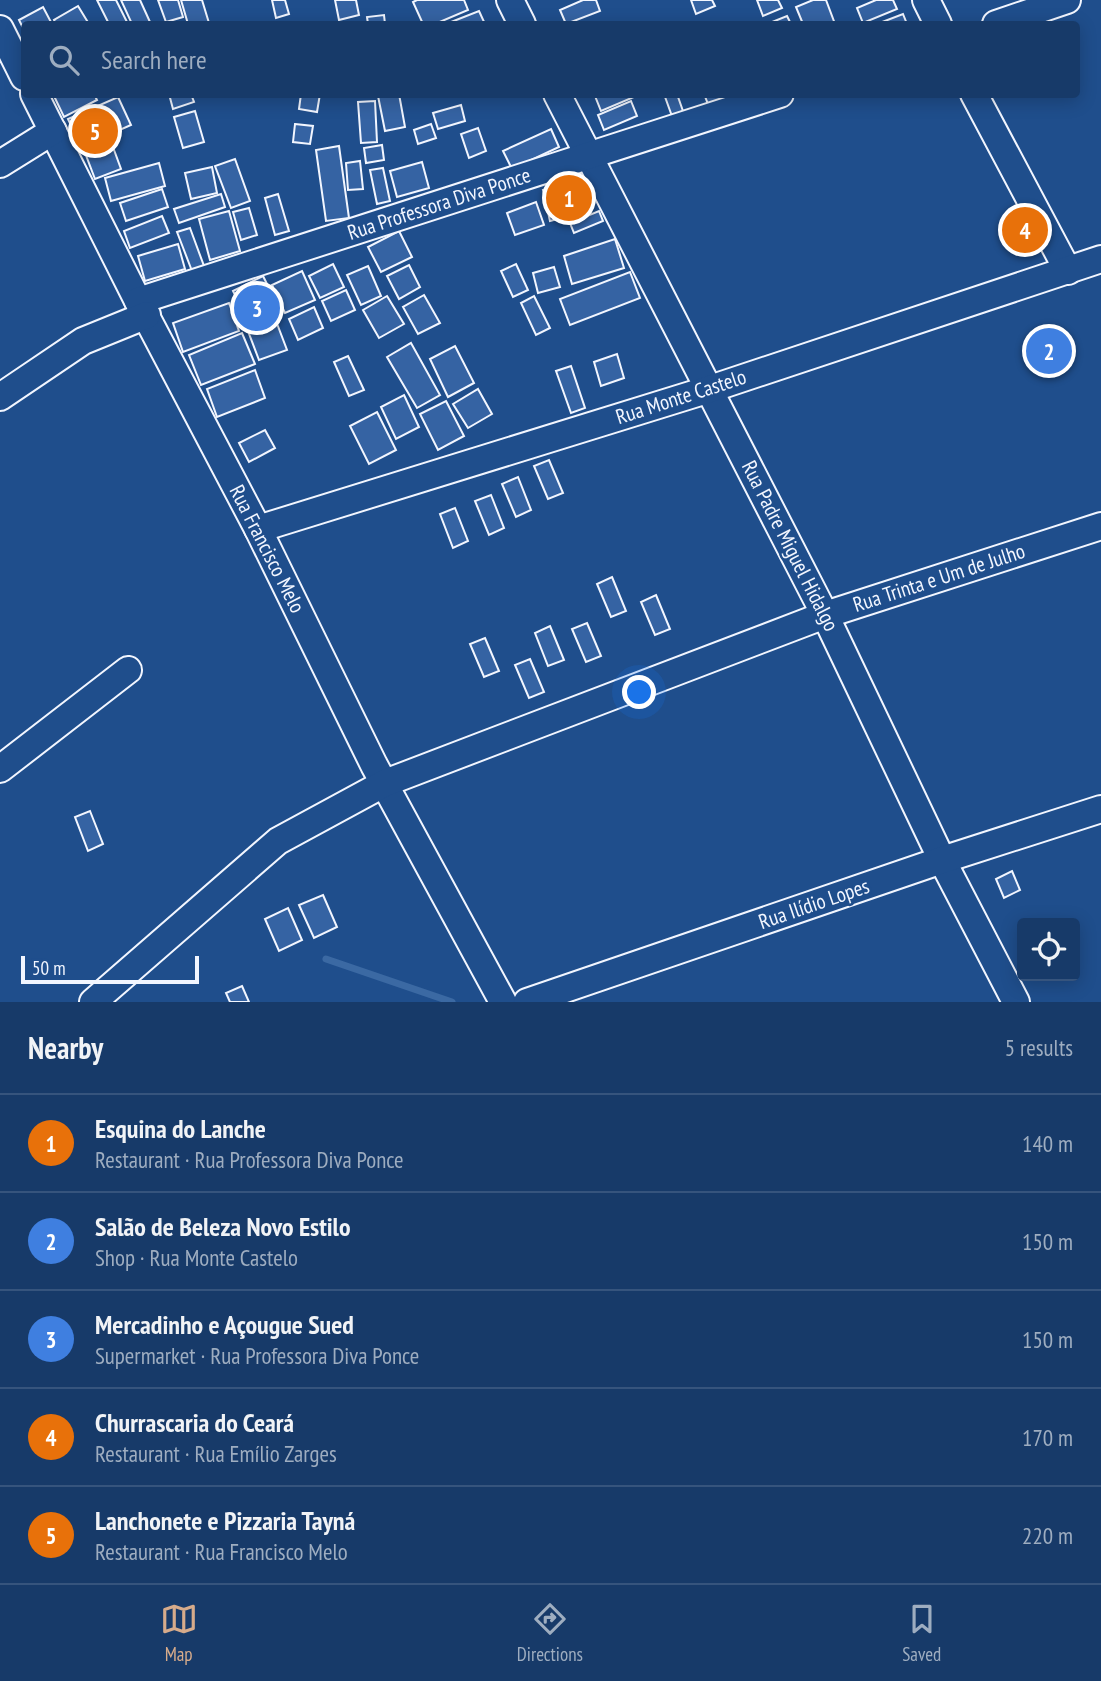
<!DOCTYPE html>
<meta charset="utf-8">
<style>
:root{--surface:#173a69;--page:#20416f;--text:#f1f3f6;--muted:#9eadc0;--line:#36547d;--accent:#d6ab8b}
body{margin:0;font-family:"PT Sans Narrow",sans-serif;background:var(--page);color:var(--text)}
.controls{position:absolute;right:21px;bottom:21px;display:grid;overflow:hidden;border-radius:7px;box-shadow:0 4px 18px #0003}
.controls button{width:63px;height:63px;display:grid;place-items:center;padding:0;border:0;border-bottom:2px solid var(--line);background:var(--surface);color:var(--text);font:35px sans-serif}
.scale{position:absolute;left:21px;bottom:18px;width:178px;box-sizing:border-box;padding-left:7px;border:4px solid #f2f6ff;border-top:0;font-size:19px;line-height:24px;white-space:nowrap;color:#f2f6ff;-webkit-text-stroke:5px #1f4e8c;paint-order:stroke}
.you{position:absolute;left:640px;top:693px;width:24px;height:24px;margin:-18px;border:5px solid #fff;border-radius:50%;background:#1a73e8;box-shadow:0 0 0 10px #1a73e833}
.badge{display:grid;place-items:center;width:46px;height:46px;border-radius:50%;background:var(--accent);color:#fff;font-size:23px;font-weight:700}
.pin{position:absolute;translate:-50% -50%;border:4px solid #fff;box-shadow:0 2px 7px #0006}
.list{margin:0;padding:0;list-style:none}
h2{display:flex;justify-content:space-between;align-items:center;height:91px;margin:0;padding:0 28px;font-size:30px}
h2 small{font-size:23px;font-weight:400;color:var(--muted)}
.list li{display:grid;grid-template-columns:46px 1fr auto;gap:21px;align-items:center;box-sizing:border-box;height:98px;padding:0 28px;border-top:2px solid var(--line)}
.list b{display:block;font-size:26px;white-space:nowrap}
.list p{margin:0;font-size:23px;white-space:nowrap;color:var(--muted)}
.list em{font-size:23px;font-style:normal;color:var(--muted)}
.icon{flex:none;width:38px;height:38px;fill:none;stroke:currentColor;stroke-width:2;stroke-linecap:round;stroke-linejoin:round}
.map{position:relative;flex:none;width:1101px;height:1002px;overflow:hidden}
.search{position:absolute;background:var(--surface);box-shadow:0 4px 18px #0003;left:21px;right:21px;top:21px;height:77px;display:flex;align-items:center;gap:18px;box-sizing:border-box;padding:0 24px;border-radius:7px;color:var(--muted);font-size:26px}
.sheet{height:581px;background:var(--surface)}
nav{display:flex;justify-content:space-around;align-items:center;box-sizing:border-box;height:98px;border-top:2px solid var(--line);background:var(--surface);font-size:19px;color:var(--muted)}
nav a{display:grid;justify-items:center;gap:4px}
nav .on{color:var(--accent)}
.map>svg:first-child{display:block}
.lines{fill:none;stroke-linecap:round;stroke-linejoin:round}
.stream{stroke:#3b69a3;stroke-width:7}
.building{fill:#3563a3;stroke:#f2f6ff;stroke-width:2}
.minor-casing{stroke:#f2f6ff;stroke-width:30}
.minor{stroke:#1f4e8c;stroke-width:26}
.labels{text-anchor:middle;stroke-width:5;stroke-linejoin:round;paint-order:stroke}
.street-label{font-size:21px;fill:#f2f6ff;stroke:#1f4e8c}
</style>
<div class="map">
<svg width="1101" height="1002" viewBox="0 0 1101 1002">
<rect width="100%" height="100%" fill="#1f4e8c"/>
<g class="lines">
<!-- stream -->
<polyline class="stream" points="326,959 452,1002"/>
</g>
<!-- building -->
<g class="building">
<polygon points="97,0 116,0 128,24 109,24"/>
<polygon points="121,0 140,0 150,22 132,24"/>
<polygon points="158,0 178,0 183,17 166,22"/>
<polygon points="181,0 202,0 209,23 188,24"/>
<polygon points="272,0 285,0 289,14 276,18"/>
<polygon points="335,0 356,0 359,15 339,20"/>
<polygon points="417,0 464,0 468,10 435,24 423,24 413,2"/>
<polygon points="583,0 596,0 600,11 566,24 560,10"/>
<polygon points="691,0 712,0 715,6 696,14"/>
<polygon points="757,0 778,0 782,8 763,16"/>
<polygon points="813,0 826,0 835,24 803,24 796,7"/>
<polygon points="876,0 893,0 897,9 863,23 857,8"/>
<polygon points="78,6 89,24 56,24 54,20"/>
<polygon points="43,7 52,24 24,24 24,30 19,20"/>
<polygon points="479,11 485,24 446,24"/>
<polygon points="903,14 907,24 877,24"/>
<polygon points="384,15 385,24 368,24 367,17"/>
<polygon points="787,16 791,24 773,24 772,22"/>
<polygon points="57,94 94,94 97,100 64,117 54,96"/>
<polygon points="169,94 191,94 194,102 173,109"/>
<polygon points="301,94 320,94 317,112 299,109"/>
<polygon points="386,94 399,94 405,127 385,131 378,96"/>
<polygon points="599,94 633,94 634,97 601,111 595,96"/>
<polygon points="664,94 677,94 684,114 673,119"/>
<polygon points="704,94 728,94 730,101 710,109"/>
<polygon points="118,97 131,125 81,147 68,119"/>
<polygon points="375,101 377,142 361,143 358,102"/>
<polygon points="631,101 637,116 604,130 598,115"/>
<polygon points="461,105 465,121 438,129 433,113"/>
<polygon points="195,111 204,142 183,148 174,117"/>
<polygon points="295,124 313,126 310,144 293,142"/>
<polygon points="431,124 436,138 418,144 414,130"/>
<polygon points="478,128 486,151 469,158 461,134"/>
<polygon points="551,129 559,147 512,169 503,151"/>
<polygon points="110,139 121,169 95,179 84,150"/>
<polygon points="382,145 384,160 366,163 364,148"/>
<polygon points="339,146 349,218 326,221 316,150"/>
<polygon points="235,159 250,201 231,208 215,166"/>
<polygon points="360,161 363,189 348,190 346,163"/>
<polygon points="422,162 429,188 397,197 390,171"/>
<polygon points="159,163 165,186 111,201 105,178"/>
<polygon points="212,167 217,193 191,199 185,173"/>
<polygon points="383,168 390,201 377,204 370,170"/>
<polygon points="581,181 588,211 550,221 543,190"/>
<polygon points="162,189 168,207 126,221 120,203"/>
<polygon points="221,194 225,207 179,223 174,209"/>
<polygon points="278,194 289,231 275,235 265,198"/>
<polygon points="536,202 544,225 515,235 507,213"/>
<polygon points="249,208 257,235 241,240 233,212"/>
<polygon points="229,211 240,251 210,260 199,219"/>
<polygon points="599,211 603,221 574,233 570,223"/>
<polygon points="162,216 169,233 130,248 124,231"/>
<polygon points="190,228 204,266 192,271 177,232"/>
<polygon points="399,231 412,257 381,272 368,247"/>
<polygon points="615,239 624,268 572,284 564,256"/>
<polygon points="178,244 185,269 145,281 138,256"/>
<polygon points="333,264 344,287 320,298 309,276"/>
<polygon points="516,264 528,290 513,297 501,271"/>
<polygon points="409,265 420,287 399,299 387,276"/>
<polygon points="368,266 381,296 361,305 347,275"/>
<polygon points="554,267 560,287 538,293 533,273"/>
<polygon points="302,271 315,300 285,313 272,285"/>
<polygon points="630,272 640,298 570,325 560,299"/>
<polygon points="263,276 277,304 247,319 233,291"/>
<polygon points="346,290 355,310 331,321 322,301"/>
<polygon points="424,295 440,323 418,334 403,307"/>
<polygon points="387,296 404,324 379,338 363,310"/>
<polygon points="534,296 550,328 536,335 521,303"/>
<polygon points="229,303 239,331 183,352 173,323"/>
<polygon points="314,307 323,328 298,340 289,319"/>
<polygon points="276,321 287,350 259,360 248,331"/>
<polygon points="242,333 255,364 201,385 189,355"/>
<polygon points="411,343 440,395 417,408 387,357"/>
<polygon points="455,346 474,383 448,397 430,359"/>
<polygon points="617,354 624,378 601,386 594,362"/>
<polygon points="348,356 364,390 349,396 334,362"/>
<polygon points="571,366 585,408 571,413 556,371"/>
<polygon points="255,370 265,398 217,417 207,389"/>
<polygon points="478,389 492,414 468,428 453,404"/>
<polygon points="404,395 419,427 396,439 381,407"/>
<polygon points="446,401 464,436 438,450 420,414"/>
<polygon points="377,412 396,450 369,464 350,426"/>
<polygon points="265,430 275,448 249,462 239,443"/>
<polygon points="549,460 563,493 548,499 534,466"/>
<polygon points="518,477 531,510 516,517 502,484"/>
<polygon points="491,495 504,528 489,535 475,501"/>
<polygon points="455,508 468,541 453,548 440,514"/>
<polygon points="612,577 626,611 611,617 597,584"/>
<polygon points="656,595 670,629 655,635 641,602"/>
<polygon points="587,623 601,656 586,662 572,629"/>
<polygon points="550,626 564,660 548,666 535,633"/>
<polygon points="485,638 499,671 484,677 470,644"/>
<polygon points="530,659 544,692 529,698 515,665"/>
<polygon points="90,811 103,844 88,851 75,817"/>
<polygon points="1012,871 1020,890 1004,898 996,879"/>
<polygon points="323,895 337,927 314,938 299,905"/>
<polygon points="288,908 302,940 279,951 265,919"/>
<polygon points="242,986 249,1002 230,1002 226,993"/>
</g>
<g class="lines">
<!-- minor casing -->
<g class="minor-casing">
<g id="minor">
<polyline points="510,0 522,24"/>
<polyline points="926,0 938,24"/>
<polyline points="996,24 1067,0"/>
<polyline points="0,29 24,77"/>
<polyline points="34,94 138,301 258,529 374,765 503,1002"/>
<polyline points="557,94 825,615 942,860 1016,1002"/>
<polyline points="974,94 1068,271"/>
<polyline points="0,164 53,131"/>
<polyline points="138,301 780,94"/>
<polyline points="0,397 83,341 147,315"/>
<polyline points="258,529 710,389 1101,259"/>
<polyline points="0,769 128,670"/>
<polyline points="93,1002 278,841 385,783 825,615 1101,526"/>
<polyline points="527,1002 942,860 1101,809"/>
</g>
</g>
<!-- minor -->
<use href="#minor" class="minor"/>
</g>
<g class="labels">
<!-- street labels -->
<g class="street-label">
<text transform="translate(439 204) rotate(-18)" y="7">Rua Professora Diva Ponce</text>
<text transform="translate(681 397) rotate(-18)" y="7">Rua Monte Castelo</text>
<text transform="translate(790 546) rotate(63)" y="7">Rua Padre Miguel Hidalgo</text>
<text transform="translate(267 549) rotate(63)" y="7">Rua Francisco Melo</text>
<text transform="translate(939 578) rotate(-18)" y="7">Rua Trinta e Um de Julho</text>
<text transform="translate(814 904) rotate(-19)" y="7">Rua Ilídio Lopes</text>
</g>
</g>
</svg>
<div class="controls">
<button><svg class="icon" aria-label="locate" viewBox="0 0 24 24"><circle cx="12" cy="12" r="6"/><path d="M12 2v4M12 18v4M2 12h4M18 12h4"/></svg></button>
</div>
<div class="scale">50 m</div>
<div class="you"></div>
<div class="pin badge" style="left:569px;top:198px;background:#e8710a">1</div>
<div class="pin badge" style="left:1049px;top:351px;background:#3f7fe0">2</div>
<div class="pin badge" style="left:257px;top:308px;background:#3f7fe0">3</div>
<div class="pin badge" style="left:1025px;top:230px;background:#e8710a">4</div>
<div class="pin badge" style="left:95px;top:131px;background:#e8710a">5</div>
<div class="search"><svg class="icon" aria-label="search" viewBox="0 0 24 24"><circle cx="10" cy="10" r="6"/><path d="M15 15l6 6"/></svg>Search here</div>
</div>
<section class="sheet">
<h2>Nearby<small>5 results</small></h2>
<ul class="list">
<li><span class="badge" style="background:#e8710a">1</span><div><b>Esquina do Lanche</b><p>Restaurant · Rua Professora Diva Ponce</p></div><em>140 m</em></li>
<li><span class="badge" style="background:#3f7fe0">2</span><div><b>Salão de Beleza Novo Estilo</b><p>Shop · Rua Monte Castelo</p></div><em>150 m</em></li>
<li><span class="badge" style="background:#3f7fe0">3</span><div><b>Mercadinho e Açougue Sued</b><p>Supermarket · Rua Professora Diva Ponce</p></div><em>150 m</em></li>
<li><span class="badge" style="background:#e8710a">4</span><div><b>Churrascaria do Ceará</b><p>Restaurant · Rua Emílio Zarges</p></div><em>170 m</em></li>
<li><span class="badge" style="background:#e8710a">5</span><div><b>Lanchonete e Pizzaria Tayná</b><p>Restaurant · Rua Francisco Melo</p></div><em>220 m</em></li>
</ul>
</section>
<nav>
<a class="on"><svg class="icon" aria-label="map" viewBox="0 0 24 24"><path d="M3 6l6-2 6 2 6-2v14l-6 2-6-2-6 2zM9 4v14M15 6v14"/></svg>Map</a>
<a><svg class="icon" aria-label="directions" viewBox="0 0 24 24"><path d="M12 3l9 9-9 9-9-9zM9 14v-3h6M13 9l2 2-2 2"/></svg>Directions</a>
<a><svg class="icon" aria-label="saved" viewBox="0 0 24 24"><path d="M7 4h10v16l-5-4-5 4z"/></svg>Saved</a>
</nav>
